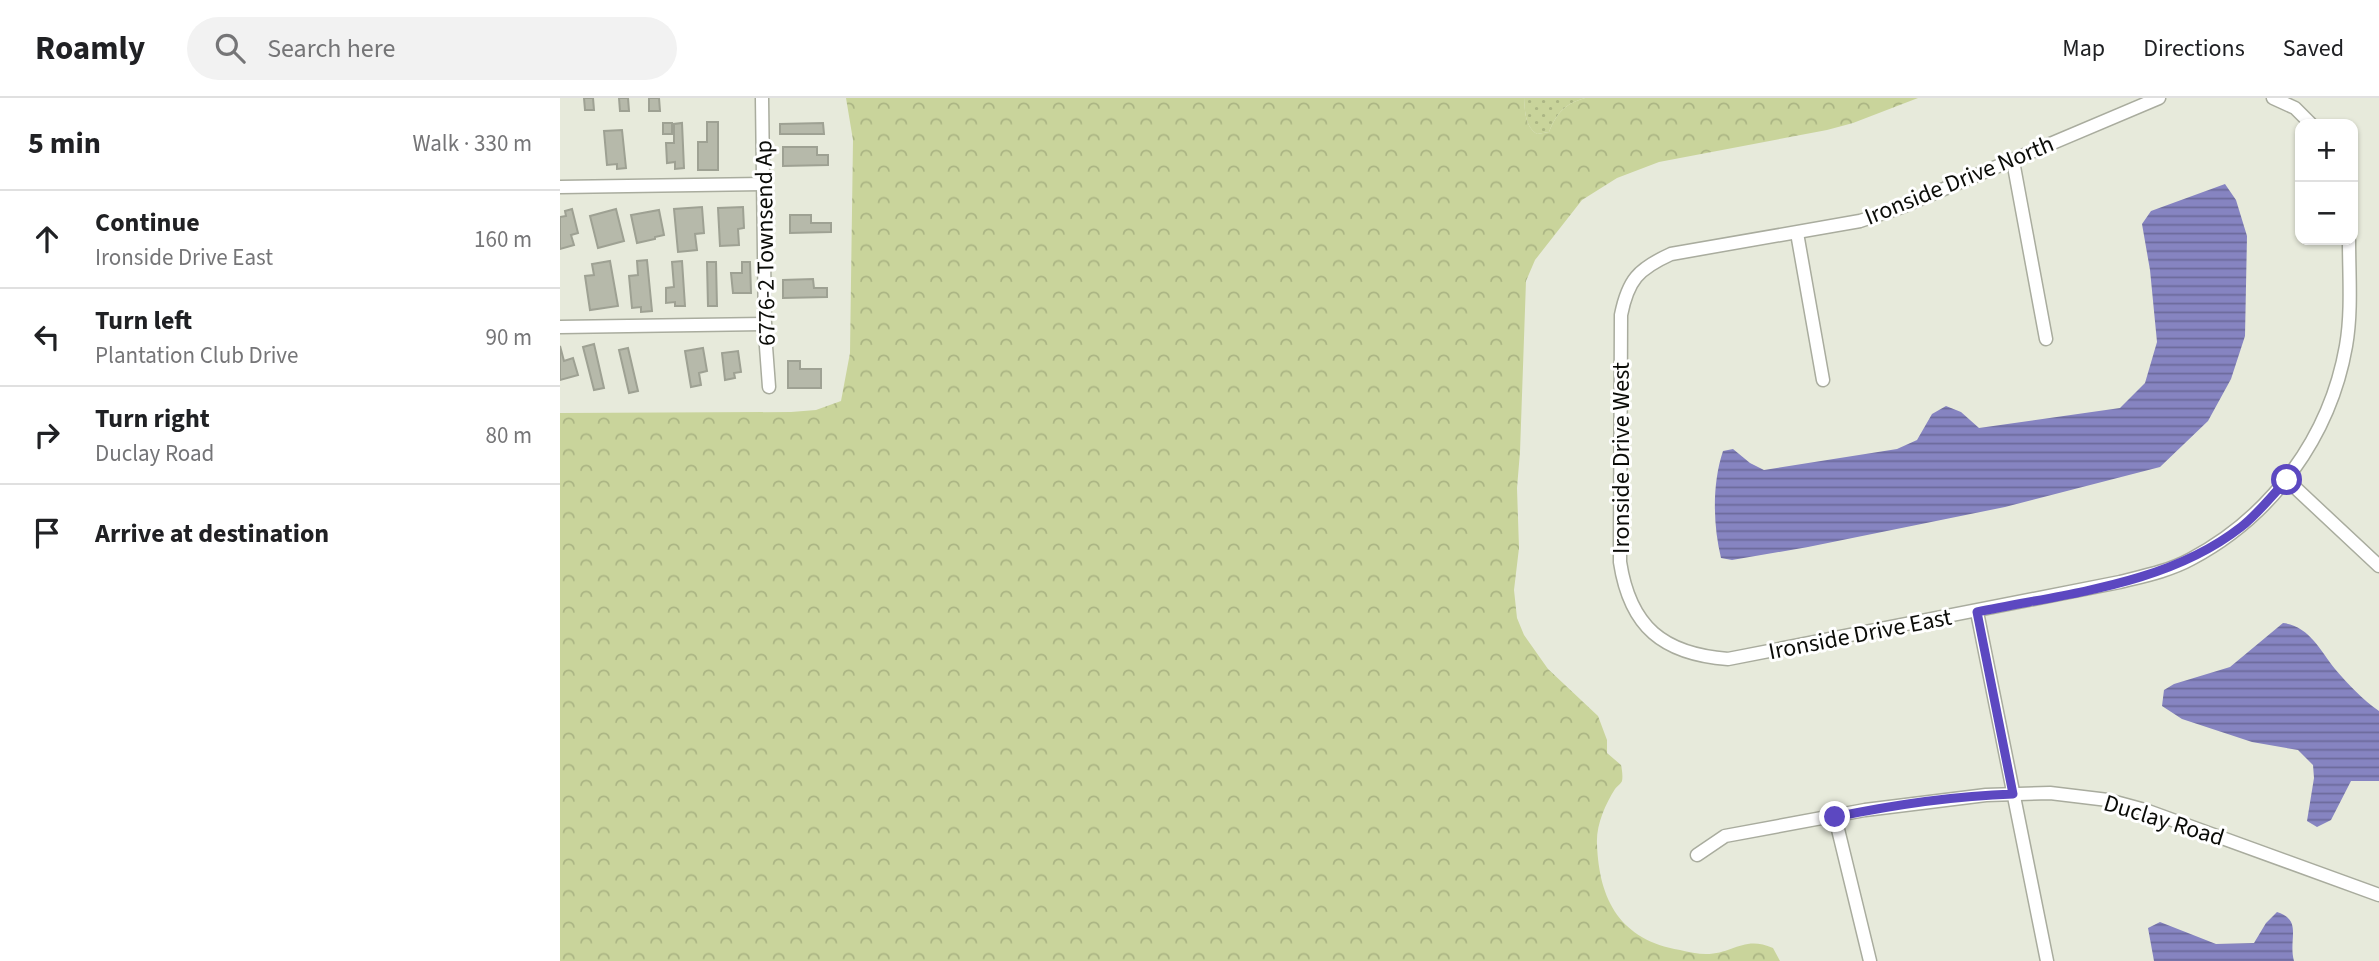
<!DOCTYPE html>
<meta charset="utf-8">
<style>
:root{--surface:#fff;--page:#f2f2f2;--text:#202124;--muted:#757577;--line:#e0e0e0}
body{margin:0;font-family:"Source Sans 3",sans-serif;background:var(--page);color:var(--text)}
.controls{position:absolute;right:21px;top:21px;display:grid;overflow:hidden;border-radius:14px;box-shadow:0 2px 5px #0004}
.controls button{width:63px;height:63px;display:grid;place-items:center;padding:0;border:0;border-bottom:2px solid var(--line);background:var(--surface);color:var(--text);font:35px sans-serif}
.stop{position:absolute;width:21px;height:21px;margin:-16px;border:5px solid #5c48c1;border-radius:50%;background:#fff}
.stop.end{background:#5c48c1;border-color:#fff;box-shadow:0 2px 7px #0008}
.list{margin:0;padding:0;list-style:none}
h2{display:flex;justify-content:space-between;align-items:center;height:91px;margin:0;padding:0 28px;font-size:30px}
h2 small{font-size:23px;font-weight:400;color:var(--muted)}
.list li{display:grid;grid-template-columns:46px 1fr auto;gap:21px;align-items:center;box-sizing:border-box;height:98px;padding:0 28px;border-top:2px solid var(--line)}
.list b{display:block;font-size:26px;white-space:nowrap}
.list p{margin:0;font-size:23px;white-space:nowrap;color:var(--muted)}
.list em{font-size:23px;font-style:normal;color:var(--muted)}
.icon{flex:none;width:38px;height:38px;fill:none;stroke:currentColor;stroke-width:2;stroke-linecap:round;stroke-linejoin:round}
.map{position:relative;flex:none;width:1819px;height:863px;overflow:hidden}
header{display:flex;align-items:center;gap:42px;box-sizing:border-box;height:98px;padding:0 35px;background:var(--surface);border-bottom:2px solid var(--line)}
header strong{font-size:33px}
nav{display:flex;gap:38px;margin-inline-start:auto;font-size:24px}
.search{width:490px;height:63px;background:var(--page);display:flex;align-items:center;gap:18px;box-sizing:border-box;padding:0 24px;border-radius:38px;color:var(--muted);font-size:26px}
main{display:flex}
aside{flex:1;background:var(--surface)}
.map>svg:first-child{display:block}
.grass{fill:url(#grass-dots)}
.forest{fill:url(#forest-crowns)}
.water{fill:url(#water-rules)}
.building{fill:#b6b9aa;stroke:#9ea193;stroke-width:2}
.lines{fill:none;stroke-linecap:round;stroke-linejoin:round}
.street-casing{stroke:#a9ac9e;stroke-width:15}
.street{stroke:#fff;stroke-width:12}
.route{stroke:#5c48c1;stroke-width:9}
.labels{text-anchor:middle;stroke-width:6;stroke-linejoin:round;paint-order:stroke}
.street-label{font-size:24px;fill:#0b0c08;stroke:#fff}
</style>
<header>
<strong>Roamly</strong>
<div class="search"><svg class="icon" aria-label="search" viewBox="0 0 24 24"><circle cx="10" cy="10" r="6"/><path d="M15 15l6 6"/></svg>Search here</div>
<nav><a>Map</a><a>Directions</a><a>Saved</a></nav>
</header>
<main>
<aside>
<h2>5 min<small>Walk · 330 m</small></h2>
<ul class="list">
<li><svg class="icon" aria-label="ahead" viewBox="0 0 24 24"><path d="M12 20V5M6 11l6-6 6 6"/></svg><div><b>Continue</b><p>Ironside Drive East</p></div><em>160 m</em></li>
<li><svg class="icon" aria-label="left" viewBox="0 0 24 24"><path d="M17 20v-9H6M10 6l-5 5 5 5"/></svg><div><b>Turn left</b><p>Plantation Club Drive</p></div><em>90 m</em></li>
<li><svg class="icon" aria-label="right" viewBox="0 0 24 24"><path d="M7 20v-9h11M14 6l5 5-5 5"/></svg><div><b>Turn right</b><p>Duclay Road</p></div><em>80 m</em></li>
<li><svg class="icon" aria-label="arrive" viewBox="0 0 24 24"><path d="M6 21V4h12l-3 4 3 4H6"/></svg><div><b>Arrive at destination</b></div></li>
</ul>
</aside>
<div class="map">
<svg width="1819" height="863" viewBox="0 0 1819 863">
<defs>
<pattern id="grass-dots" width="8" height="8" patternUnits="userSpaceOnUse" patternTransform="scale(1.75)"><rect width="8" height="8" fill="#c9d49b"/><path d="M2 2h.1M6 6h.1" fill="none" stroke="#abb584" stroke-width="1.8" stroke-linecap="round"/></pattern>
<pattern id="forest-crowns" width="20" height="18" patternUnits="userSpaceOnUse" patternTransform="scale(1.75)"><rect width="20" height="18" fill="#c9d49b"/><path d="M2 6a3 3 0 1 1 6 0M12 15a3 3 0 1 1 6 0" fill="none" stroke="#abb584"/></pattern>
<pattern id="water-rules" width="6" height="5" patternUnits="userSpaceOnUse" patternTransform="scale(1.75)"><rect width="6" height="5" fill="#8684c1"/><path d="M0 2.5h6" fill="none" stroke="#6c6a9b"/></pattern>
</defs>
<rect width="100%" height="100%" fill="#e7eadb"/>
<!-- grass -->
<path class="grass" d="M964,0H1025C1004,6 997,15 989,34L977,36C965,28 965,14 964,0Z"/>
<!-- forest -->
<path class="forest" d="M286,0H964C965,14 965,28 977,36L989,34C997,15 1004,6 1025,0H1358L1293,25L1267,32L1099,64L1057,80L1022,102L975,162L966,183L960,354L957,390L959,450L954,492L957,520L964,537L988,571L1038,618L1047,642V655L1061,667C1062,671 1063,679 1062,683C1061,686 1057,688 1055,691C1045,707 1036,727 1037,746C1039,803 1061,842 1120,852C1128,854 1138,856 1146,856C1173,856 1184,837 1213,850L1220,863H0V315L231,314L256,312L281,303L290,255L293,42Z"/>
<!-- water -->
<g class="water">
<path d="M1665,86L1676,102L1687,138L1685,238L1671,281L1648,323L1600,369L1445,409L1248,449L1172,462L1161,460C1153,427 1152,386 1163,353L1173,351L1190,365L1204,372L1337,351L1357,342L1372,316L1386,308L1401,314L1419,330L1560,310L1585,285L1597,244L1590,172L1582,126L1591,113Z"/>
<path d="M1723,525C1749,528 1760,552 1775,571C1789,587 1802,601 1819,613V683H1791L1771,722L1757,729L1747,723L1754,680L1753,667L1738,652L1692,644L1622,621L1602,608L1604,592L1614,586L1670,569Z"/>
<path d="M1717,814C1743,822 1728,841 1734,863H1594L1588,830L1600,824L1656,846L1694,845L1706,825Z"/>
</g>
<!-- building -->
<g class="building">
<polygon points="24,0 33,0 34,12 25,12"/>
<polygon points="59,0 68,0 69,13 60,13"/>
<polygon points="89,0 99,0 100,13 89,13"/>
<polygon points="147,24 158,24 158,72 138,72 138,44 147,44"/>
<rect x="103" y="25" width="9" height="11"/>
<polygon points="122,25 124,70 115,71 115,64 107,65 106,45 114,45 114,26"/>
<polygon points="263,25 264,36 220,36 220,26"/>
<polygon points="62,32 66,70 57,71 57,66 47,67 44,33"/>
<polygon points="223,49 257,49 257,57 268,57 268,67 223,68"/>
<polygon points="142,109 144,135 135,136 137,152 118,154 114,111"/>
<polygon points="183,109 184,130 178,131 179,147 160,148 158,110"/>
<polygon points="12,111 18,135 11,137 14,147 0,151 0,119 6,118 5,113"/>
<polygon points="56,111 64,143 38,150 30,118"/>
<polygon points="99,112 104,137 95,139 95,141 77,145 71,117"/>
<polygon points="230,117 251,117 251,125 271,125 271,134 230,135"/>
<polygon points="87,162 92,213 81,214 81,209 72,210 69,178 78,177 77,163"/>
<polygon points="50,163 58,208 30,212 25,178 34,177 32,166"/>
<polygon points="122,163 125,208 115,208 115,204 106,205 106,190 114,189 112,164"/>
<polygon points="147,164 156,164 157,208 148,208"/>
<polygon points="182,164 190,164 191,195 173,195 171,175 182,175"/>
<polygon points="253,181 254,190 267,190 267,199 223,200 223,182"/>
<polygon points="34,246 44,290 34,292 23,249"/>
<polygon points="0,248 4,263 13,260 18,277 0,282"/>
<polygon points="68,250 78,293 69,295 59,252"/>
<polygon points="143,250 147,273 139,275 141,287 131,289 125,253"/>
<polygon points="178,253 181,274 174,275 175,280 165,282 162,255"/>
<polygon points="228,263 240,263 240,271 261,271 261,290 228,290"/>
</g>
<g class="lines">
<!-- street casing -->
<g class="street-casing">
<g id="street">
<polyline points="202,0 205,235 209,289"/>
<path d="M1599,0L1339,110L1300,123L1111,156C1078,171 1068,182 1061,217L1060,464C1070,529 1103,556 1168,561L1560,484C1584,478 1609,473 1631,461C1712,418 1770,339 1786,248C1792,214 1789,177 1789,142"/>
<polyline points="1713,0 1735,10 1751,26"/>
<polyline points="1453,63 1486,241"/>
<polyline points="0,89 203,86"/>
<polyline points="1237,135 1263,282"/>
<polyline points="0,229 205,226"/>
<polyline points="1727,382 1819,468"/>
<polyline points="1417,514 1487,863"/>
<polyline points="1275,719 1310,863"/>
<polyline points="1137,757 1165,738 1305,712 1426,697 1490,695 1548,702 1585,712 1819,797"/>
</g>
</g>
<!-- street -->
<use href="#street" class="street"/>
</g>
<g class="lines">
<!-- route -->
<path class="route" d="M1275,719C1333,707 1394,698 1453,696L1417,514C1507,495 1607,487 1681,429C1698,416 1712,397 1727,382"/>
</g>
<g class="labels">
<!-- street labels -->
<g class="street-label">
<text transform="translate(1399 82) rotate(-22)" y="8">Ironside Drive North</text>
<text transform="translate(205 145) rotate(-91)" y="8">6776-2 Townsend Ap</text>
<text transform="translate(1061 360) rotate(-90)" y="8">Ironside Drive West</text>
<text transform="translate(1300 536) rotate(-11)" y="8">Ironside Drive East</text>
<text transform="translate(1604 722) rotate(17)" y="8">Duclay Road</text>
</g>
</g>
</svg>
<div class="controls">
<button>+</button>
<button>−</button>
</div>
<div class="stop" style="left:1727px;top:382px"></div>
<div class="stop end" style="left:1275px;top:719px"></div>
</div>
</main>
